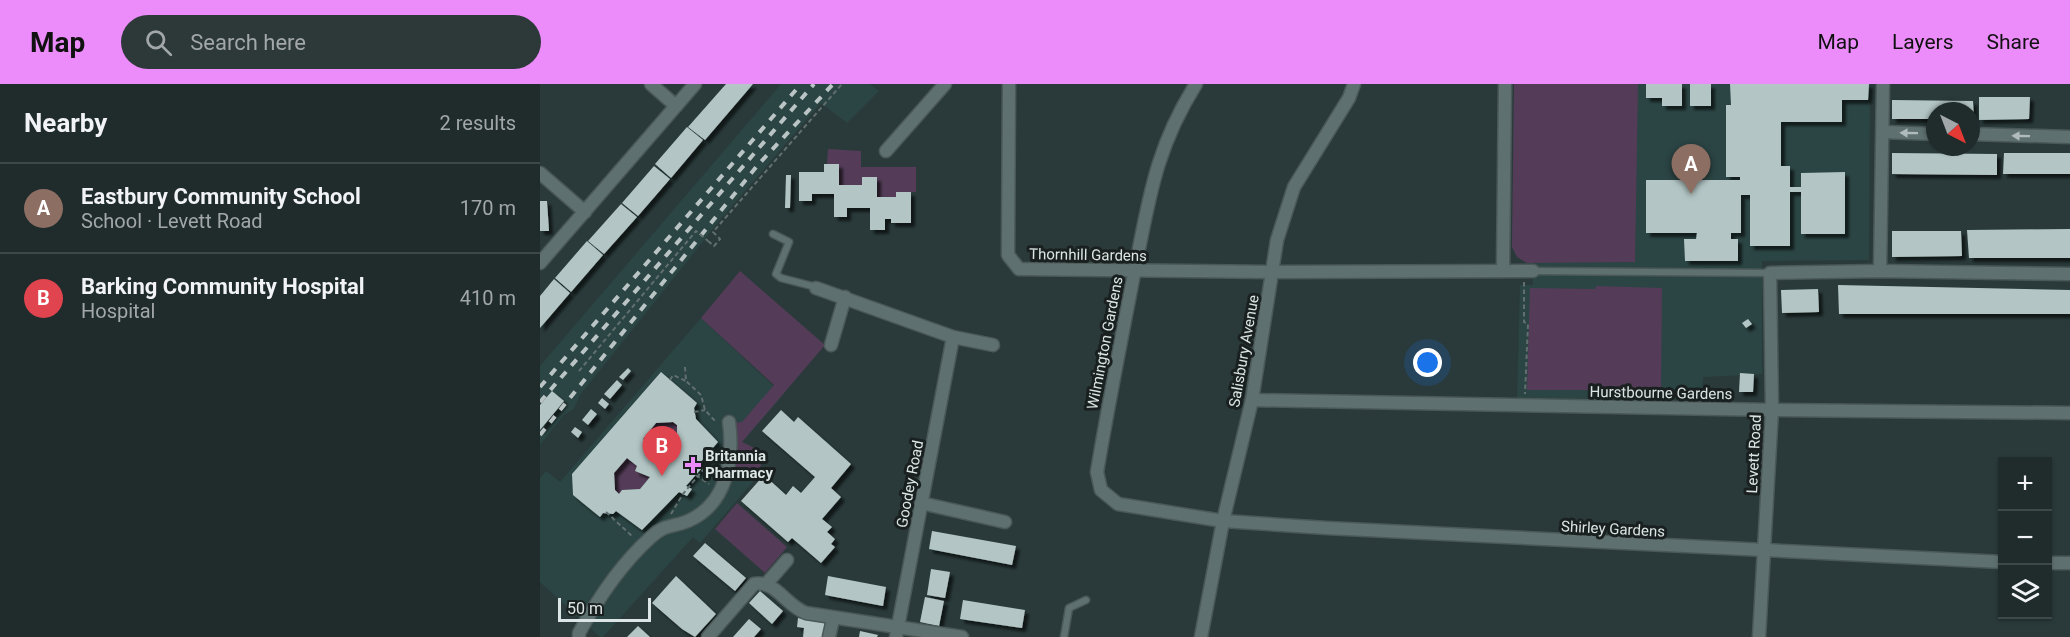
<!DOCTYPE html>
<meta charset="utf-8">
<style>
:root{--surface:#202c2c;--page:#2d3838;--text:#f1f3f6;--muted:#a2a7a9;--line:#3d4848;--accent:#ec8cfa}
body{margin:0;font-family:Roboto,sans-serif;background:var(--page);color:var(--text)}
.controls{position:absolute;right:18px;bottom:18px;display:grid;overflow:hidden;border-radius:0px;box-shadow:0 2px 4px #0004}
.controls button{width:54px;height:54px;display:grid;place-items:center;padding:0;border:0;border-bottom:2px solid var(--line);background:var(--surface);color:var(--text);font:30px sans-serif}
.compass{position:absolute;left:1386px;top:18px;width:54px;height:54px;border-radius:50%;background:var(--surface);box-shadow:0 2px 4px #0004;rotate:138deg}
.scale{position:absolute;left:18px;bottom:15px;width:93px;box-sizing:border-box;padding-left:6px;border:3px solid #dce5e5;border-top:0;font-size:16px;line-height:21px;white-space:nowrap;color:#dce5e5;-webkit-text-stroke:4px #19201f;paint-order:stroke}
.you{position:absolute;left:888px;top:279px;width:21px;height:21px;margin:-15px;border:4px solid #fff;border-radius:50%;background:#1a73e8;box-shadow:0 0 0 9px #1a73e833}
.badge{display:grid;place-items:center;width:39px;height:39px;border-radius:50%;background:var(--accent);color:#fff;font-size:20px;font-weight:700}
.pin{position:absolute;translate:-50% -50px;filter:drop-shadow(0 2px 3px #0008)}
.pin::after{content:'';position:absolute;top:32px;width:21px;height:18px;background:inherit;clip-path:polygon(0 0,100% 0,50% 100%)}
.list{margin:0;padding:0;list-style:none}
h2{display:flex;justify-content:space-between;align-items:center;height:78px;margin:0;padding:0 24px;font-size:26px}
h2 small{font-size:20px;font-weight:400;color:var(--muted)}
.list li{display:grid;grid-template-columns:39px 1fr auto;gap:18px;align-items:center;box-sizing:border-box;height:90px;padding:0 24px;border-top:2px solid var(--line)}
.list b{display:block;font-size:22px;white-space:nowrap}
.list p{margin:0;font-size:20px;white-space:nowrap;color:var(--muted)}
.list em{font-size:20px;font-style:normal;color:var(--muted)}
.icon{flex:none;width:33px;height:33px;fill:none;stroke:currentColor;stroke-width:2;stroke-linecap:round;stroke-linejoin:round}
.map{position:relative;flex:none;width:1530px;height:553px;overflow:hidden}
header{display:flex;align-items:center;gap:36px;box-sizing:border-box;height:84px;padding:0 30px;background:var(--accent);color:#111}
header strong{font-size:28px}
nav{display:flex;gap:33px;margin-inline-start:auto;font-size:21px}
.search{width:420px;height:54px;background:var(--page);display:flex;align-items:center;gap:15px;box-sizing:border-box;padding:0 21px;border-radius:33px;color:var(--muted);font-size:22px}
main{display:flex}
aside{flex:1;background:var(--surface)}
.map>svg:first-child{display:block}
.built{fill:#2b4544}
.green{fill:#543c58}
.building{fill:#b3c6c5;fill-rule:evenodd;filter:url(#shadow)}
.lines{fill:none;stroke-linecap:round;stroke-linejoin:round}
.lane-casing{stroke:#4b5858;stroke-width:9}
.street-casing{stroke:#4b5858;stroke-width:15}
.path{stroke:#616f6f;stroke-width:2;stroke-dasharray:4.5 3;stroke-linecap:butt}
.lane{stroke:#5f7070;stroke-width:6}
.street{stroke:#5f7070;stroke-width:12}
.rail{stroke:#bac4c4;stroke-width:4;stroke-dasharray:8 8;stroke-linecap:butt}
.path-bridge{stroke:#616f6f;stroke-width:2;stroke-dasharray:4.5 3;stroke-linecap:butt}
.oneway{fill:#b0bcbc}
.poi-dot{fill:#ec8cfa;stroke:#19201f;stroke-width:2}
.labels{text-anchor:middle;stroke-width:6;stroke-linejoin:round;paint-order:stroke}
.street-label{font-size:15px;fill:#dce5e5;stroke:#19201f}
.poi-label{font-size:15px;font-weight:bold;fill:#dce5e5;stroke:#19201f;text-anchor:start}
</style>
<header>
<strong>Map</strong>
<div class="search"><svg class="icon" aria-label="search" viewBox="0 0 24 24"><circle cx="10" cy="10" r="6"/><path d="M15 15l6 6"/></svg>Search here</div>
<nav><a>Map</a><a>Layers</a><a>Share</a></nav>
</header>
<main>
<aside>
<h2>Nearby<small>2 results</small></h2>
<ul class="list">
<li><span class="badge" style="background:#8d6e63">A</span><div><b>Eastbury Community School</b><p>School · Levett Road</p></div><em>170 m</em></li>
<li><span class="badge" style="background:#e0444e">B</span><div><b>Barking Community Hospital</b><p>Hospital</p></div><em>410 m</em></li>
</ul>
</aside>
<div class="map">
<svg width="1530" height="553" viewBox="0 0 1530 553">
<defs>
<filter id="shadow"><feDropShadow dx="4" dy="4" stdDeviation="1.5" flood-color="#0009"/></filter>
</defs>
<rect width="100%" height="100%" fill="#2a3a3a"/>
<!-- built -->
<g class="built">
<polygon points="241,0 330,0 339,7 307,39 281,19 180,136 40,311 34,325 24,331 0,361 0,282"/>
<polygon points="974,0 1330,0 1329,176 1222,177 1222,290 1163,293 1162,315 977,317 980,201 993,201 993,179 977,173 972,163"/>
<polygon points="161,234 243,311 202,358 223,368 219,391 160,459 153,453 63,553 60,553 0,498 0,394 6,387 20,398"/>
</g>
<!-- green -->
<g class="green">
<polygon points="974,0 1098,0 1095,178 987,179 977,173 972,163"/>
<polygon points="288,65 321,67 321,83 376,83 376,108 356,108 356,113 337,113 336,93 322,93 322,101 299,101 299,81 287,80"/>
<polygon points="200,187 285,261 202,358 223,368 219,391 204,382 197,394 194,389 198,357 195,339 202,338 234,301 161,234"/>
<polygon points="1056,202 1122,204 1121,306 987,306 990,204 1055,205"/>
<polygon points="133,338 137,341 137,362 126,375 118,368 119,366 103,355 116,339"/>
<polygon points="87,374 97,382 95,387 110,393 100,405 82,406 79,410 75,406 74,389"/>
<polygon points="197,419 247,463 225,489 175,445"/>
</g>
<!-- building -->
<g class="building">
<polygon points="186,0 213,0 165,56 148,43"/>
<polygon points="1106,0 1142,0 1142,22 1122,22 1122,14 1106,14"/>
<rect x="1150" y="0" width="21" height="22"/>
<polygon points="1190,0 1329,0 1328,16 1302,16 1302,38 1241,38 1241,82 1250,82 1250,103 1261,103 1261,89 1305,88 1305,150 1261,150 1261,108 1250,108 1250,162 1210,162 1210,111 1201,111 1201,149 1191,149 1191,155 1198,155 1198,177 1145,177 1144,155 1156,155 1157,149 1106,149 1106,96 1200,96 1200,93 1186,93 1186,21 1191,21"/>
<polygon points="1439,13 1490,13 1489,35 1439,36"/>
<polygon points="1352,16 1433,17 1434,35 1431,35 1431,27 1395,27 1395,35 1352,35"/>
<polygon points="147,43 163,56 131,94 115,80"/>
<polygon points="1352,69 1457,70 1457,91 1352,90"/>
<polygon points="1464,69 1530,69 1530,90 1463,90"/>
<polygon points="284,80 299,80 299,101 322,101 322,93 337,93 337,113 356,113 356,108 371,108 371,139 351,139 351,135 345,135 345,146 330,146 330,124 307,124 307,133 294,133 294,110 272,110 272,117 259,117 259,88 284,88"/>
<polygon points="114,82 130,95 98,132 82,119"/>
<polygon points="246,91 251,91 250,124 245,124"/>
<polygon points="0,117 7,117 9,147 0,147"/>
<polygon points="81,120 97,133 64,170 48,157"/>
<polygon points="1530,145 1530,174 1429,174 1427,146"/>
<polygon points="1352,147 1421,147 1422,172 1352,173"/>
<polygon points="47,157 63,171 31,208 15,194"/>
<polygon points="14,195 30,209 0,244 0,212"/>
<polygon points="1298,201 1530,206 1530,230 1299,230"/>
<polygon points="1278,205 1279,228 1242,229 1241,206"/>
<polygon points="1208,235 1212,240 1206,244 1202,239"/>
<polygon points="88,284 91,287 83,296 79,293"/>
<path d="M121,288L157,319L154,324L156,335L178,358L159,380L162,384L146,402L152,405L147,412L139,408L102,446L76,427L73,430L63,429L60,433L33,411L32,390ZM133,338L137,341V362L126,375L118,368L119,366L103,355L116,339ZM87,374L97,382L95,387L110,393L100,405L82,406L79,410L75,406L74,389Z"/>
<polygon points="1200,289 1214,290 1213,308 1199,308"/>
<polygon points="77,296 82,301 70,315 64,310"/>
<polygon points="12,307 24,317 0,346 0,321"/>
<polygon points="62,314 69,320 65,325 58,319"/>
<polygon points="51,325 57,330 48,341 42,336"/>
<polygon points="241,326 254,338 258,333 311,380 291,404 301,413 282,435 292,443 287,448 295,455 291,460 295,463 281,479 252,454 248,458 201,417 224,391 246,411 253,402 261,409 275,393 222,347"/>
<polygon points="35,343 42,348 38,354 31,348"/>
<polygon points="392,447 476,462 472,481 389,465"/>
<polygon points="165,459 206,494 195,507 153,472"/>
<polygon points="391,485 410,488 405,514 387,511"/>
<polygon points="136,492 176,530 155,553 142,545 112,519"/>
<polygon points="288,492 346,503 343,522 285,511"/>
<polygon points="220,507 243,527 232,540 209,519"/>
<polygon points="385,513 404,517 399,542 380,538"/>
<polygon points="423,516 485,526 482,544 420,535"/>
<polygon points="258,534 286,539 283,553 263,553 264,544 257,543"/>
<polygon points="209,535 221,545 214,553 193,553"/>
<polygon points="98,542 110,553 87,553"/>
<polygon points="320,547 338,551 337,553 319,553"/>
</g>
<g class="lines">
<!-- lane casing -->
<g class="lane-casing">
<g id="lane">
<polyline points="233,150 249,158 236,190 241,194 276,203"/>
<polyline points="993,187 1229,189"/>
<polyline points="524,553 529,524 546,516"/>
</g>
</g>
<!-- street casing -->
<g class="street-casing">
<g id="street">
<polyline points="111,0 136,22"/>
<polyline points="469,0 468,171 479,185 733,188 993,187"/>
<path d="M656,0C615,65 609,116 594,190C581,256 568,322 557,388L561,406L578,420L683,437L787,444L1462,478"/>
<polyline points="1343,48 1395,50"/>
<polyline points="1431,50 1530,53"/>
<polyline points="346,67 405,0"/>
<polyline points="0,89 45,128"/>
<polyline points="0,179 155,0"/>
<polyline points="963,187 965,0"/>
<polyline points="1340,187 1343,0"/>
<polyline points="276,204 413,253 453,261"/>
<polyline points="291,261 305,213"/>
<polyline points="712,316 1232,326 1530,329"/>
<polyline points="381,419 465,438"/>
<polyline points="1508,479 1530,479"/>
<polyline points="227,499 247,476"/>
<path d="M39,553V549C57,516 82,479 111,453C126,439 132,444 148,437C187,420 194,376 189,338"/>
<path d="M168,553L214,500C236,496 246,522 266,529L422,553"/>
<polyline points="289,553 293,535"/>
<polyline points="356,553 413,253"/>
<polyline points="661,553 683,437 712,316 737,156 754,103 809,14 814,0"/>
<polyline points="1219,553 1232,326 1230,189 1340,187 1530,190"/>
</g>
</g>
<!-- path -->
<g class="path">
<polyline points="168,157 174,162 180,155 173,148 302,0"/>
<polyline points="984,198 984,238 988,240 985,310"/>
<polyline points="145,283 146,297 161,311 165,326 176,338"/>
<polyline points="39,287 156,147 160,150"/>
<polyline points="130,296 133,291 146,297"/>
<polyline points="154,328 165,326"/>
<polyline points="156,391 169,400"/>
<polyline points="66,428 93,453"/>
<polyline points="131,430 143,410 178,368"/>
</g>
<!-- lane -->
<use href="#lane" class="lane"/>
<!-- street -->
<use href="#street" class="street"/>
<!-- rail -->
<g class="rail">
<polyline points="0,303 261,0"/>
<polyline points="0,318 274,0"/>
<polyline points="0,351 217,82 293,0"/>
</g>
<!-- path-bridge -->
<polyline class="path-bridge" points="160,150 168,157"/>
</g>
<!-- one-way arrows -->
<defs><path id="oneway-solid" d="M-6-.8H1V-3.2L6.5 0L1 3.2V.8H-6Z" transform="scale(1.5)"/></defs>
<g class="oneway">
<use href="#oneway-solid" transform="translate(1369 49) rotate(-179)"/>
<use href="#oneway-solid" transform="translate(1481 52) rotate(-179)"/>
</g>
<!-- markers -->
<path class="poi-dot" d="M150 372h6v6h6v6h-6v6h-6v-6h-6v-6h6z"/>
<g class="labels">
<!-- street labels -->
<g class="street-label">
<text transform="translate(548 171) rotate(1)" y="5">Thornhill Gardens</text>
<text transform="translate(565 259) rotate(-79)" y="5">Wilmington Gardens</text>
<text transform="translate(704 267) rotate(-80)" y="5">Salisbury Avenue</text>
<text transform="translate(1121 309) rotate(1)" y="5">Hurstbourne Gardens</text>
<text transform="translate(1214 370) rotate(-87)" y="5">Levett Road</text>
<text transform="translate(370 400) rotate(-79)" y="5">Goodey Road</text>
<text transform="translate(1073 445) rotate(3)" y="5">Shirley Gardens</text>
</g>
<!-- poi labels -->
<g class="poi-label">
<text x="165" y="377">Britannia<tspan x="165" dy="17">Pharmacy</tspan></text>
</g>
</g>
</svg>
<div class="controls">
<button>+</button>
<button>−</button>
<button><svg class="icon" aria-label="layers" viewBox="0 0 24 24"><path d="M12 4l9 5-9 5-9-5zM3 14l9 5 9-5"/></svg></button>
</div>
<svg class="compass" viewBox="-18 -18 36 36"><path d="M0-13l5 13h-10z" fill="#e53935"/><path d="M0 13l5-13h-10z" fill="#a2a7a9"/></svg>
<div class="scale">50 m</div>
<div class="you"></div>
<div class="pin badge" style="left:1151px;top:110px;background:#8d6e63">A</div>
<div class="pin badge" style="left:122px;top:392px;background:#e0444e">B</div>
</div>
</main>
